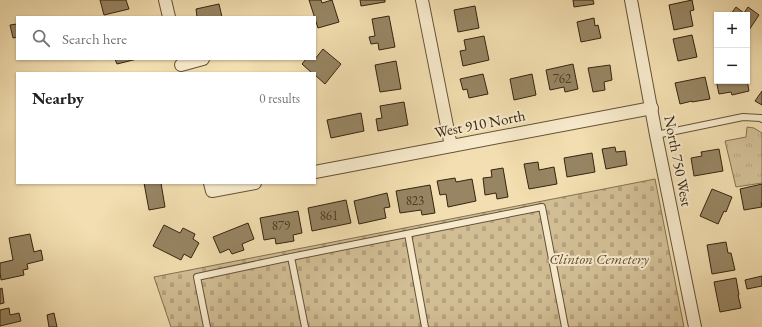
<!DOCTYPE html>
<meta charset="utf-8">
<style>
:root{--surface:#fff;--page:#f6f6f6;--text:#202124;--muted:#757577;--line:#e0e0e0}
body{margin:0;font-family:"EB Garamond",serif;background:var(--page);color:var(--text)}
.controls{position:absolute;right:12px;top:12px;display:grid;overflow:hidden;border-radius:0px;box-shadow:0 1px 3px #0004}
.controls button{width:36px;height:36px;display:grid;place-items:center;padding:0;border:0;border-bottom:1px solid var(--line);background:var(--surface);color:var(--text);font:20px sans-serif}
.list{margin:0;padding:0;list-style:none}
h2{display:flex;justify-content:space-between;align-items:center;height:52px;margin:0;padding:0 16px;font-size:17px}
h2 small{font-size:13px;font-weight:400;color:var(--muted)}
.icon{flex:none;width:22px;height:22px;fill:none;stroke:currentColor;stroke-width:2;stroke-linecap:round;stroke-linejoin:round}
.map{position:relative;flex:none;width:762px;height:327px;overflow:hidden}
.search{position:absolute;background:var(--surface);box-shadow:0 1px 3px #0004;left:16px;top:16px;width:300px;height:44px;display:flex;align-items:center;gap:10px;box-sizing:border-box;padding:0 14px;border-radius:0px;color:var(--muted);font-size:15px}
.panel{position:absolute;background:var(--surface);box-shadow:0 1px 3px #0004;left:16px;top:72px;width:300px;height:112px;border-radius:0px}
.map>svg:first-child{display:block}
.cemetery{fill:url(#cemetery-stones);stroke:#837152}
.park{fill:url(#park-tufts);stroke:#837152}
.building{fill:#978563;stroke:#34240f}
.lines{fill:none;stroke-linecap:round;stroke-linejoin:round}
.service-casing{stroke:#645237;stroke-width:8}
.minor-casing{stroke:#645237;stroke-width:14}
.service{stroke:#f7eacc;stroke-width:6}
.minor{stroke:#f7eacc;stroke-width:12}
.labels{text-anchor:middle;stroke-width:4;stroke-linejoin:round;paint-order:stroke}
.number-label{font-size:13px;fill:#4d3c24}
.street-label{font-size:15px;fill:#34240f;stroke:#f7eacc}
.park-label{font-size:15px;font-style:italic;fill:#5c4a30;stroke:#f7eacc}
</style>
<div class="map">
<svg width="762" height="327" viewBox="0 0 762 327">
<defs>
<pattern id="cemetery-stones" width="16" height="16" patternUnits="userSpaceOnUse"><rect width="16" height="16" fill="#d2be95"/><path d="M2 7V4a2 2 0 0 1 4 0v3zM10 15v-3a2 2 0 0 1 4 0v3z" fill="#b5a37f"/></pattern>
<pattern id="park-tufts" width="24" height="20" patternUnits="userSpaceOnUse"><rect width="24" height="20" fill="#d2be95"/><path d="M3 7l-1-3M5 7V3M7 7l1-3M15 17l-1-3M17 17v-4M19 17l1-3" fill="none" stroke="#b5a37f"/></pattern>
</defs>
<rect width="100%" height="100%" fill="#f2deb0"/>
<filter id="stains"><feTurbulence type="fractalNoise" baseFrequency=".005" numOctaves="4"/><feColorMatrix values="0 0 0 0 .2 0 0 0 0 .09 0 0 0 0 .02 0 0 0 .5 -.17"/></filter>
<radialGradient id="worn" r=".72"><stop offset=".6" stop-color="#630" stop-opacity="0"/><stop offset="1" stop-color="#630" stop-opacity=".3"/></radialGradient>
<!-- cemetery -->
<polygon class="cemetery" points="655,179 684,327 171,327 154,277"/>
<!-- park -->
<polygon class="park" points="747,127 754,128 762,133 762,183 736,187 725,141 746,137"/>
<!-- building -->
<g class="building">
<polygon points="100,0 126,0 129,9 104,15"/>
<polygon points="309,0 321,0 322,3 332,0 339,22 318,28"/>
<polygon points="360,0 385,0 385,2 361,6"/>
<polygon points="573,0 593,0 594,4 574,7"/>
<polygon points="692,0 694,10 690,11 693,26 674,30 669,5"/>
<polygon points="219,4 222,17 197,17 196,9"/>
<polygon points="475,6 479,28 458,32 454,10"/>
<polygon points="736,7 744,13 748,7 759,15 747,33 747,15 730,15"/>
<polygon points="389,16 395,47 379,50 378,43 371,44 369,37 375,36 372,19"/>
<polygon points="594,18 595,26 598,25 601,38 581,42 577,22"/>
<polygon points="17,24 17,37 13,38 10,25"/>
<polygon points="692,35 697,57 678,61 673,39"/>
<polygon points="484,36 489,60 463,66 460,51 466,50 464,40"/>
<polygon points="323,49 341,64 325,84 315,75 315,73 312,73 302,64 306,59 315,59"/>
<polygon points="115,59 137,59 117,64"/>
<polygon points="396,61 401,89 380,92 375,65"/>
<polygon points="573,64 578,89 565,92 564,87 550,90 546,70"/>
<polygon points="610,65 612,80 604,82 605,90 593,92 588,68"/>
<polygon points="483,74 488,94 469,98 467,89 463,90 460,79"/>
<polygon points="532,74 536,95 514,100 510,79"/>
<polygon points="717,74 717,81 747,81 747,80 749,91 732,95 731,92 719,94 715,75"/>
<polygon points="705,77 710,99 692,102 692,101 680,104 675,83"/>
<polygon points="762,91 762,105 755,101"/>
<polygon points="404,102 408,125 378,131 376,119 382,118 380,106"/>
<polygon points="361,113 364,131 331,138 327,120"/>
<polygon points="615,147 616,152 625,151 627,165 606,169 602,149"/>
<polygon points="719,149 723,171 694,176 691,158 702,156 701,152"/>
<polygon points="592,153 595,172 567,177 564,158"/>
<polygon points="538,162 539,170 554,167 557,184 529,189 524,164"/>
<polygon points="503,168 508,197 497,199 496,193 485,195 483,178 492,177 491,170"/>
<polygon points="455,178 456,182 472,179 476,201 448,207 446,194 440,195 437,181"/>
<polygon points="144,183 161,183 165,207 149,210"/>
<polygon points="762,184 762,203 761,203 762,207 744,210 740,189"/>
<polygon points="430,185 435,213 422,215 421,210 400,213 396,191"/>
<polygon points="712,189 732,197 726,212 724,211 718,224 700,216"/>
<polygon points="387,193 390,207 384,208 386,218 359,224 354,201"/>
<polygon points="346,200 351,223 312,231 308,208"/>
<polygon points="298,211 302,233 293,235 294,241 276,244 275,238 264,240 260,218"/>
<polygon points="248,223 254,239 242,244 244,250 232,254 229,249 220,253 213,237"/>
<polygon points="164,225 180,233 183,228 195,234 193,239 199,243 191,258 184,254 181,260 153,246"/>
<polygon points="30,234 34,252 41,250 43,260 27,264 28,269 23,270 24,275 1,280 0,272 0,263 13,260 9,238"/>
<polygon points="726,242 728,253 731,253 735,270 712,274 707,245"/>
<polygon points="762,276 762,286 747,289 745,280"/>
<polygon points="736,278 739,295 738,295 741,308 720,312 714,282"/>
<polygon points="2,288 4,303 0,304 0,289"/>
<polygon points="9,308 10,315 19,313 21,321 0,326 0,310"/>
<polygon points="54,313 57,327 49,327 47,315"/>
</g>
<g class="lines">
<!-- service casing -->
<g class="service-casing">
<g id="service">
<polyline points="656,135 743,117 761,118 762,119"/>
<polyline points="408,234 425,327"/>
<polyline points="291,257 305,327"/>
<polyline points="207,327 197,277 291,257 542,207 565,327"/>
</g>
</g>
<!-- minor casing -->
<g class="minor-casing">
<g id="minor">
<polyline points="165,0 169,17"/>
<polyline points="422,0 451,146"/>
<polyline points="631,0 656,135 695,327"/>
<polyline points="181,65 203,59"/>
<polyline points="315,172 652,108"/>
<polyline points="210,183 212,191 255,183"/>
</g>
</g>
<!-- service -->
<use href="#service" class="service"/>
<!-- minor -->
<use href="#minor" class="minor"/>
</g>
<g class="labels">
<!-- number labels -->
<g class="number-label">
<text x="562" y="83">762</text>
<text x="415" y="205">823</text>
<text x="329" y="220">861</text>
<text x="281" y="230">879</text>
</g>
<!-- street labels -->
<g class="street-label">
<text transform="translate(480 124) rotate(-11)" y="5">West 910 North</text>
<text transform="translate(678 161) rotate(79)" y="5">North 750 West</text>
</g>
<!-- park labels -->
<g class="park-label">
<text x="599" y="264">Clinton Cemetery</text>
</g>
</g>
<rect width="100%" height="100%" filter="url(#stains)"/>
<rect width="100%" height="100%" fill="url(#worn)"/>
</svg>
<div class="controls">
<button>+</button>
<button>−</button>
</div>
<div class="search"><svg class="icon" aria-label="search" viewBox="0 0 24 24"><circle cx="10" cy="10" r="6"/><path d="M15 15l6 6"/></svg>Search here</div>
<section class="panel">
<h2>Nearby<small>0 results</small></h2>
<ul class="list">
</ul>
</section>
</div>
